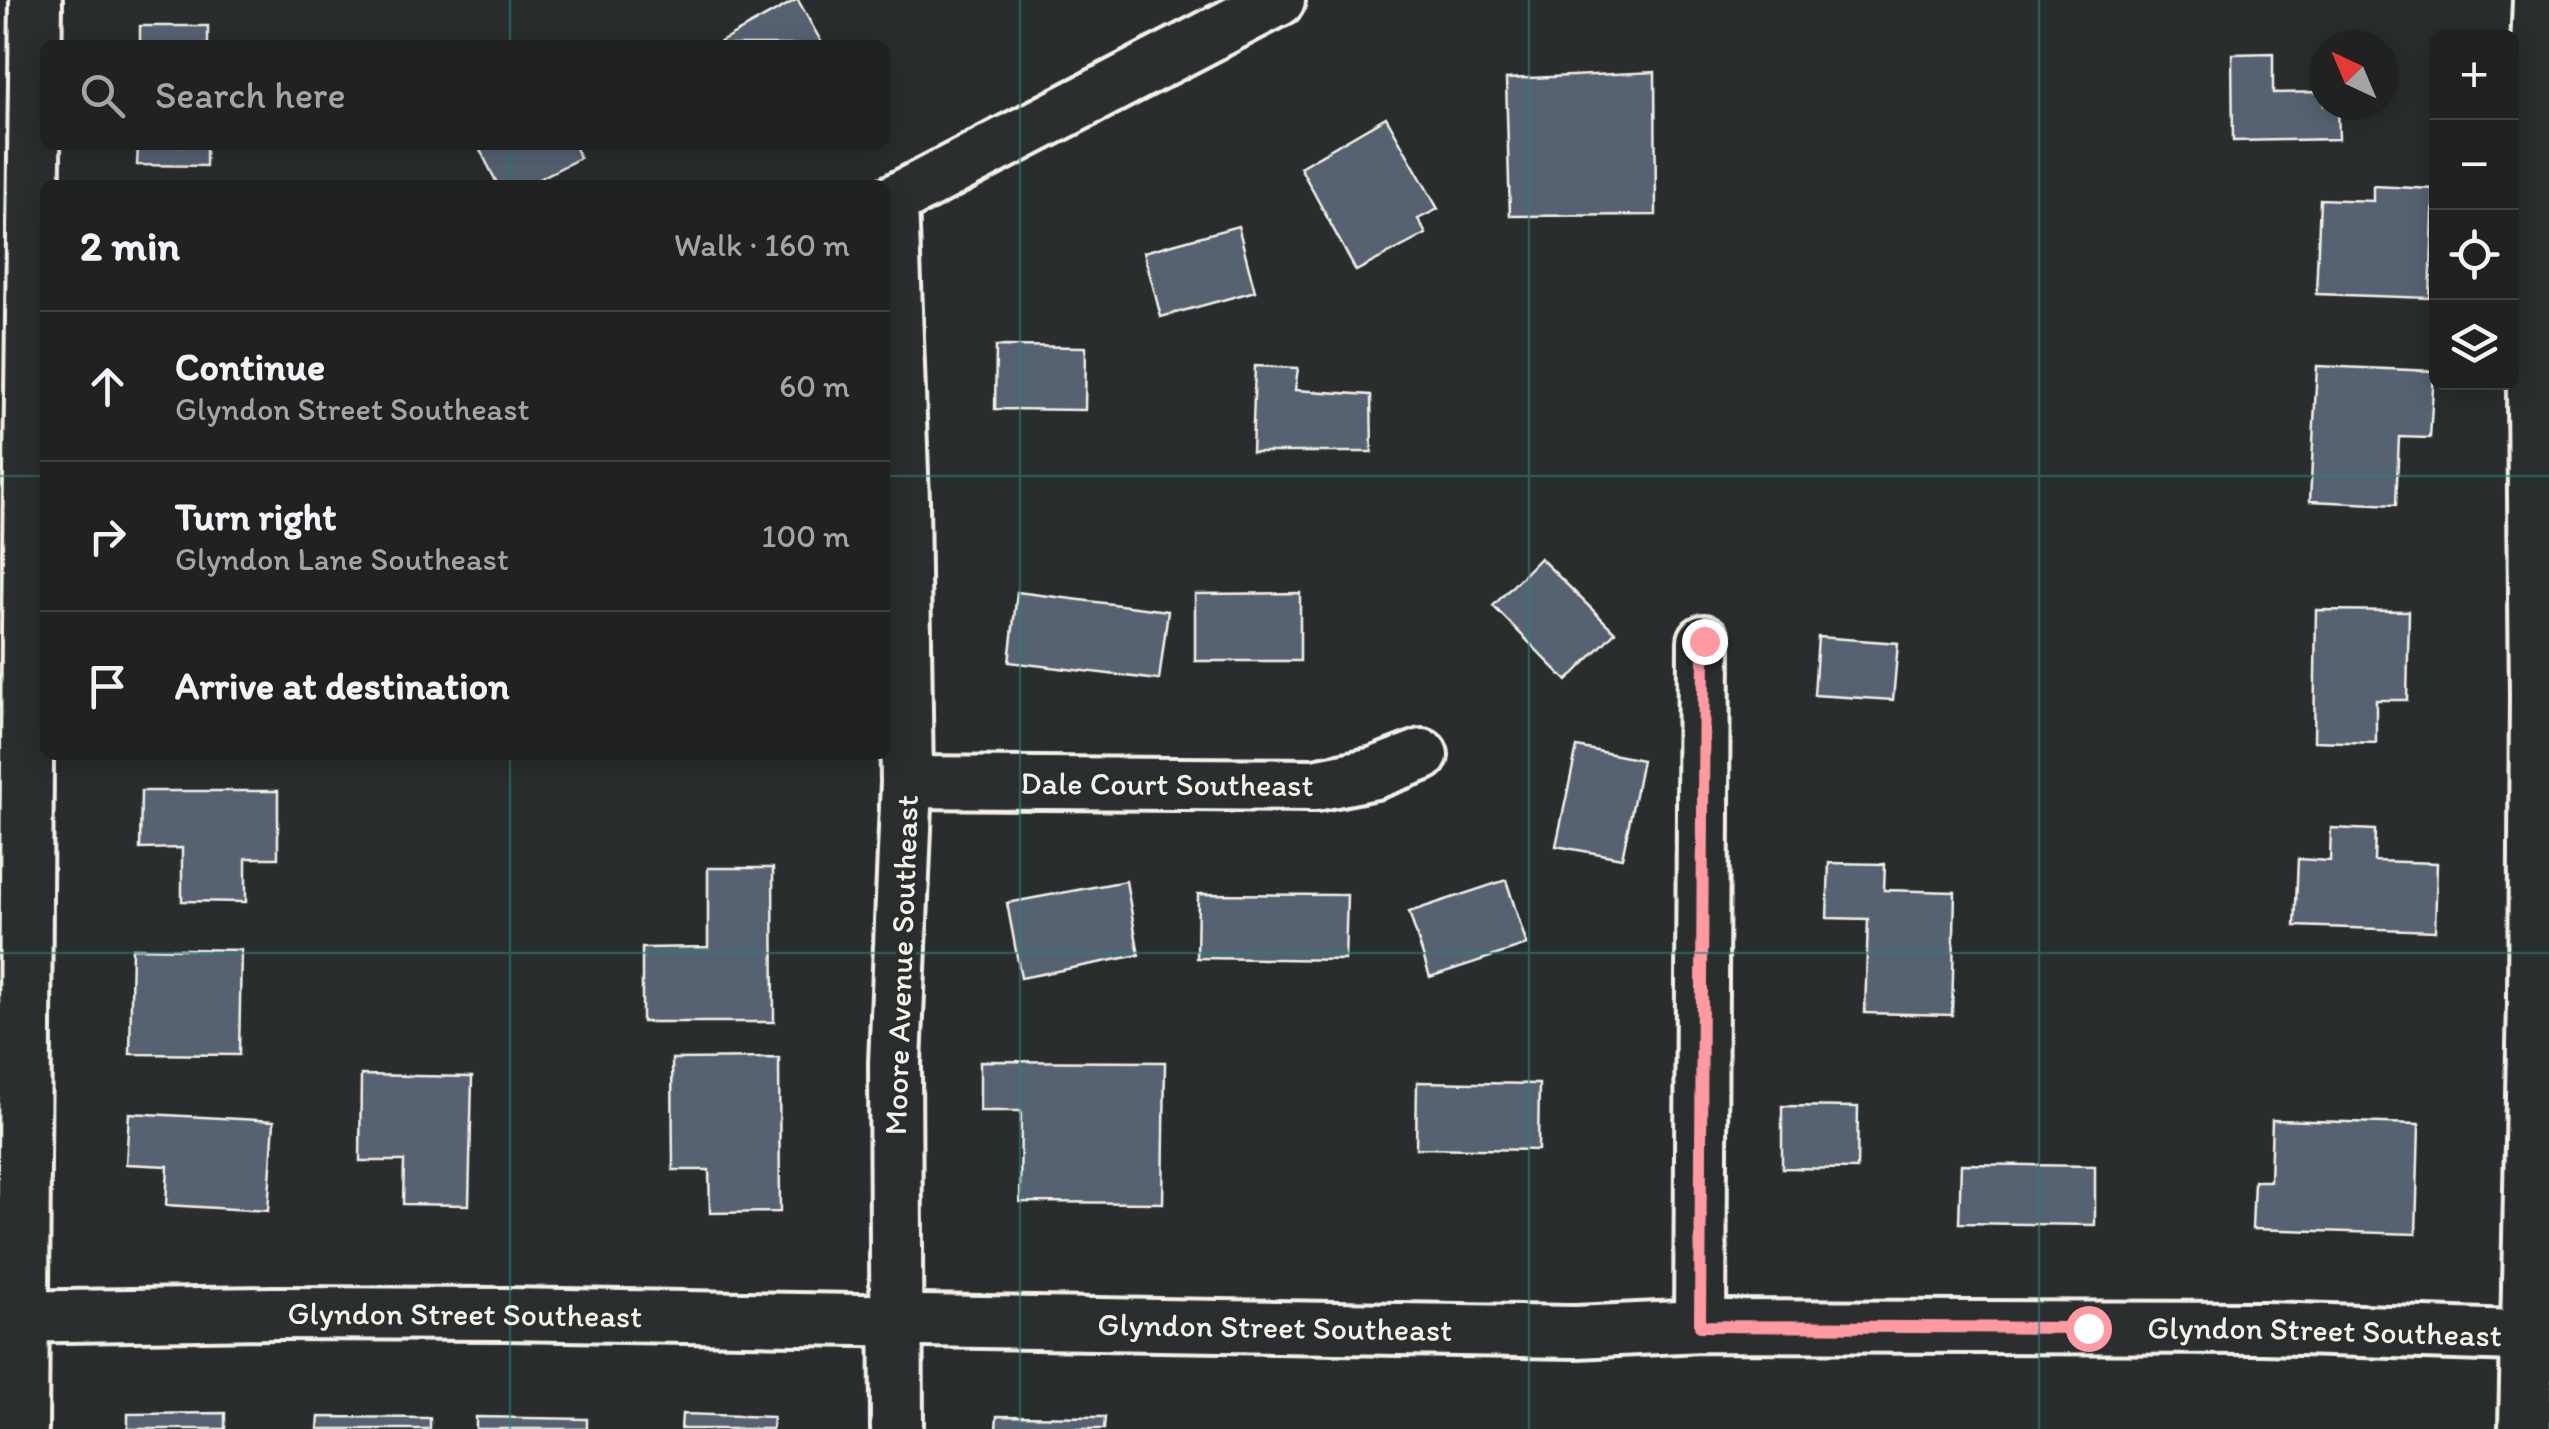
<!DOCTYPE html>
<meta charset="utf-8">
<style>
:root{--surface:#202222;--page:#282a2a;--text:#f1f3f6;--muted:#a2a4a5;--line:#3d3f40}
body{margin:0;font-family:Itim,sans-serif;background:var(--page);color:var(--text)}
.controls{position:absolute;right:30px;top:30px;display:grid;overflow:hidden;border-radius:15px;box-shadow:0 5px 25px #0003}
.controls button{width:90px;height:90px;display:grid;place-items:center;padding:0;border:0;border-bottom:2px solid var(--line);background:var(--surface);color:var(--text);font:50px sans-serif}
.compass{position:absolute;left:2309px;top:30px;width:90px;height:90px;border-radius:50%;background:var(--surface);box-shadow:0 5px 25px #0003;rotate:316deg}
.stop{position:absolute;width:30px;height:30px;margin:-22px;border:8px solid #ff9aa2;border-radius:50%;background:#fff}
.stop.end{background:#ff9aa2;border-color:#fff;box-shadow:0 2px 10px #0008}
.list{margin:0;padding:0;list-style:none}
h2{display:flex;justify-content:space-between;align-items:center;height:130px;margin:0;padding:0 40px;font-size:42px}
h2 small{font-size:32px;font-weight:400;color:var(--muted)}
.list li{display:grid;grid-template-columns:65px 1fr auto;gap:30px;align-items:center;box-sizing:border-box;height:150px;padding:0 40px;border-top:2px solid var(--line)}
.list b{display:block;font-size:38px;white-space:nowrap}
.list p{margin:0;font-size:32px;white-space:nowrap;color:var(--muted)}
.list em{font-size:32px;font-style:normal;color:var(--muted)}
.icon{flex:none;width:55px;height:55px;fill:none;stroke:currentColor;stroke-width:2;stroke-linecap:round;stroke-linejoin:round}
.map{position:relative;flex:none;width:2549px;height:1429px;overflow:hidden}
.search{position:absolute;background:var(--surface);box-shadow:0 5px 25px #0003;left:40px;top:40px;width:850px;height:110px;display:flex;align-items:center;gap:25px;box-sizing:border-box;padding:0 35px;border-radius:15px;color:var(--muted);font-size:38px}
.panel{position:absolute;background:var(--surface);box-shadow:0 5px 25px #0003;left:40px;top:180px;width:850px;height:580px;border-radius:15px}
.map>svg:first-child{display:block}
.building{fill:#576272;stroke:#f4f1e8;stroke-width:2.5}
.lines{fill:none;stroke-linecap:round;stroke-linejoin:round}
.minor-casing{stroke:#f4f1e8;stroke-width:58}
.minor{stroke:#2a2d2e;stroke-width:50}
.route{stroke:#ff9aa2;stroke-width:12}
.grid{fill:none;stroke:#26827a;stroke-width:2.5;stroke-opacity:0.55}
.labels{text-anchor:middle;stroke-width:8;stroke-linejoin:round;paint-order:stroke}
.street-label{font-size:32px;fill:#f4f1e8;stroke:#2a2d2e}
</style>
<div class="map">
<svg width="2549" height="1429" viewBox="0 0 2549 1429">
<rect width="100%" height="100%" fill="#2a2d2e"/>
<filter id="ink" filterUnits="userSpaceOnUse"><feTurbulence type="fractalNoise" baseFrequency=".01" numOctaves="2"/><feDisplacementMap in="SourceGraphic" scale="20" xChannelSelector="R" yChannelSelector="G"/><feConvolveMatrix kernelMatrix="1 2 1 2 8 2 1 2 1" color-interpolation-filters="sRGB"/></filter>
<g filter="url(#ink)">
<!-- building -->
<g class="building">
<polygon points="798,0 823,45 715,45 796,0"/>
<rect x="140" y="26" width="68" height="19"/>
<polygon points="2273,53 2273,93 2324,92 2324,105 2338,105 2339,139 2233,141 2232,54"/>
<polygon points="1655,72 1656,215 1510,216 1506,79"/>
<polygon points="1386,117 1438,209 1418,219 1426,234 1356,271 1300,167"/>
<polygon points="138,145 206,145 206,166 137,165"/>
<polygon points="574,145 580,158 527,185 498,185 478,146"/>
<polygon points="2373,186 2434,189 2430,298 2316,294 2320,199 2373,201"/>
<polygon points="1238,226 1255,291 1161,317 1144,252"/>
<polygon points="996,346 1086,347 1085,410 995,409"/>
<polygon points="1255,366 1298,368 1295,390 1371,395 1372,452 1252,452"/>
<polygon points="2317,366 2434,371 2430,438 2399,437 2396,505 2310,501"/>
<polygon points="1540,558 1615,632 1567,681 1493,606"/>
<polygon points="1017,592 1168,611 1159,680 1009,662"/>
<polygon points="1300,593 1300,661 1195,661 1195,594"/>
<polygon points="2316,610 2409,611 2407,700 2376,700 2376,743 2314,741"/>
<polygon points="1818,637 1898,643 1893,700 1814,695"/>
<polygon points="1577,747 1642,760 1622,858 1556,846"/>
<polygon points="141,791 278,791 278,858 246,858 246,902 182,901 182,848 140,849"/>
<polygon points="2331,828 2375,830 2374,861 2437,863 2435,931 2295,926 2298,859 2330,861"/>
<polygon points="1829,863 1885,864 1884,890 1955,892 1952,1015 1865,1013 1868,919 1827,918"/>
<polygon points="708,868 773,868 774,1022 642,1022 642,948 708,947"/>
<polygon points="1506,880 1527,945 1430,977 1409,912"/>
<polygon points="1126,881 1139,955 1021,978 1007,903"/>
<polygon points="1198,894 1347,895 1345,960 1197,958"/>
<polygon points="132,948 241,950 239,1055 130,1054"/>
<polygon points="779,1058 780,1212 710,1213 709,1170 673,1170 672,1059"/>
<polygon points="980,1061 1165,1062 1163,1203 1020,1202 1021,1111 980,1111"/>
<polygon points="361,1075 472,1077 469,1205 403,1204 404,1161 360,1161"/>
<polygon points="1417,1082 1539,1084 1538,1150 1416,1148"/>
<polygon points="1782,1106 1858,1107 1857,1169 1782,1168"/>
<polygon points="129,1113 274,1121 268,1211 166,1205 168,1166 126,1164"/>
<polygon points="2272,1120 2419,1124 2416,1234 2252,1229 2254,1181 2270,1181"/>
<polygon points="1961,1164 2095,1166 2095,1225 1959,1223"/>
<polygon points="225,1413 225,1429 128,1429 128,1414"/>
<polygon points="682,1414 773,1417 772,1429 681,1429"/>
<polygon points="997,1416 1105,1417 1104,1429 996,1429"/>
<polygon points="319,1417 430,1418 430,1429 318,1429"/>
<polygon points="476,1417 587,1419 587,1429 476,1429"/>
</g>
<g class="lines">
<!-- minor casing -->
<g class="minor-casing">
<g id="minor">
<polyline points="892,202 903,501 907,782 895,1063 897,1429"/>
<polyline points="885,205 1279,0"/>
<path id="s1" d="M907,782L1315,785L1375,773L1422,755"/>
<path id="s2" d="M0,1317L275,1313L504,1314L1576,1332L1700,1326L2264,1328L2549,1337"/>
<polyline points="1700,1326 1704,641"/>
<polyline points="22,1429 28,631 36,0"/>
<polyline points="2525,1429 2534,1000 2536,696 2531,197 2539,0"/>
</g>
</g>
<!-- minor -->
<use href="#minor" class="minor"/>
</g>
</g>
<g class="lines" filter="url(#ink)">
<!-- route -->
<polyline class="route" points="1704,641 1700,1326 2088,1328"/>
</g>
<!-- grid -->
<path class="grid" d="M510,0V45M1020,0V1429M1529,0V1429M2039,0V1429M510,145V185M0,476H45M885,476H2549M510,755V1429M0,953H2549"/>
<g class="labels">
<!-- street labels -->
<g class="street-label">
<text dy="11" stroke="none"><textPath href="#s1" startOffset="260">Dale Court Southeast</textPath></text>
<text transform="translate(901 965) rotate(-88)" y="11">Moore Avenue Southeast</text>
<text dy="11" stroke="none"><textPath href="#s2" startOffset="465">Glyndon Street Southeast</textPath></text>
<text dy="11" stroke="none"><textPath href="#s2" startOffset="1275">Glyndon Street Southeast</textPath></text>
<text dy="11" stroke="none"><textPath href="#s2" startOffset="2325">Glyndon Street Southeast</textPath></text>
</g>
</g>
</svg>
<div class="controls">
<button>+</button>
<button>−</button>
<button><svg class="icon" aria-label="locate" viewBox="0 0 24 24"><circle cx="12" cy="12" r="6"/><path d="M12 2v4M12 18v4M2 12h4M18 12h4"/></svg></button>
<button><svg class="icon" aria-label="layers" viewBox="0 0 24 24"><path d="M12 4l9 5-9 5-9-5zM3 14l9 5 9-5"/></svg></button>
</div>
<svg class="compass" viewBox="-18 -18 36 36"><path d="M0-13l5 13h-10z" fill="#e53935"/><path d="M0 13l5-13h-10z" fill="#a2a4a5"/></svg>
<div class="stop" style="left:2088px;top:1328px"></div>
<div class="stop end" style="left:1704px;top:641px"></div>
<div class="search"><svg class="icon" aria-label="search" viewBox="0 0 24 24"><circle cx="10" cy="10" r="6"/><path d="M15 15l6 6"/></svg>Search here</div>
<section class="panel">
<h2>2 min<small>Walk · 160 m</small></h2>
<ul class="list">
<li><svg class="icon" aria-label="ahead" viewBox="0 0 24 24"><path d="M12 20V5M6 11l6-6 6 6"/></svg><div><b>Continue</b><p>Glyndon Street Southeast</p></div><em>60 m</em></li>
<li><svg class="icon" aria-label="right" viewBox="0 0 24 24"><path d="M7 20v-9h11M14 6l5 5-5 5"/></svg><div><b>Turn right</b><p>Glyndon Lane Southeast</p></div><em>100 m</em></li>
<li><svg class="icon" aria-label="arrive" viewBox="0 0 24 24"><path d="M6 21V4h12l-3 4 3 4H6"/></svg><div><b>Arrive at destination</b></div></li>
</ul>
</section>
</div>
